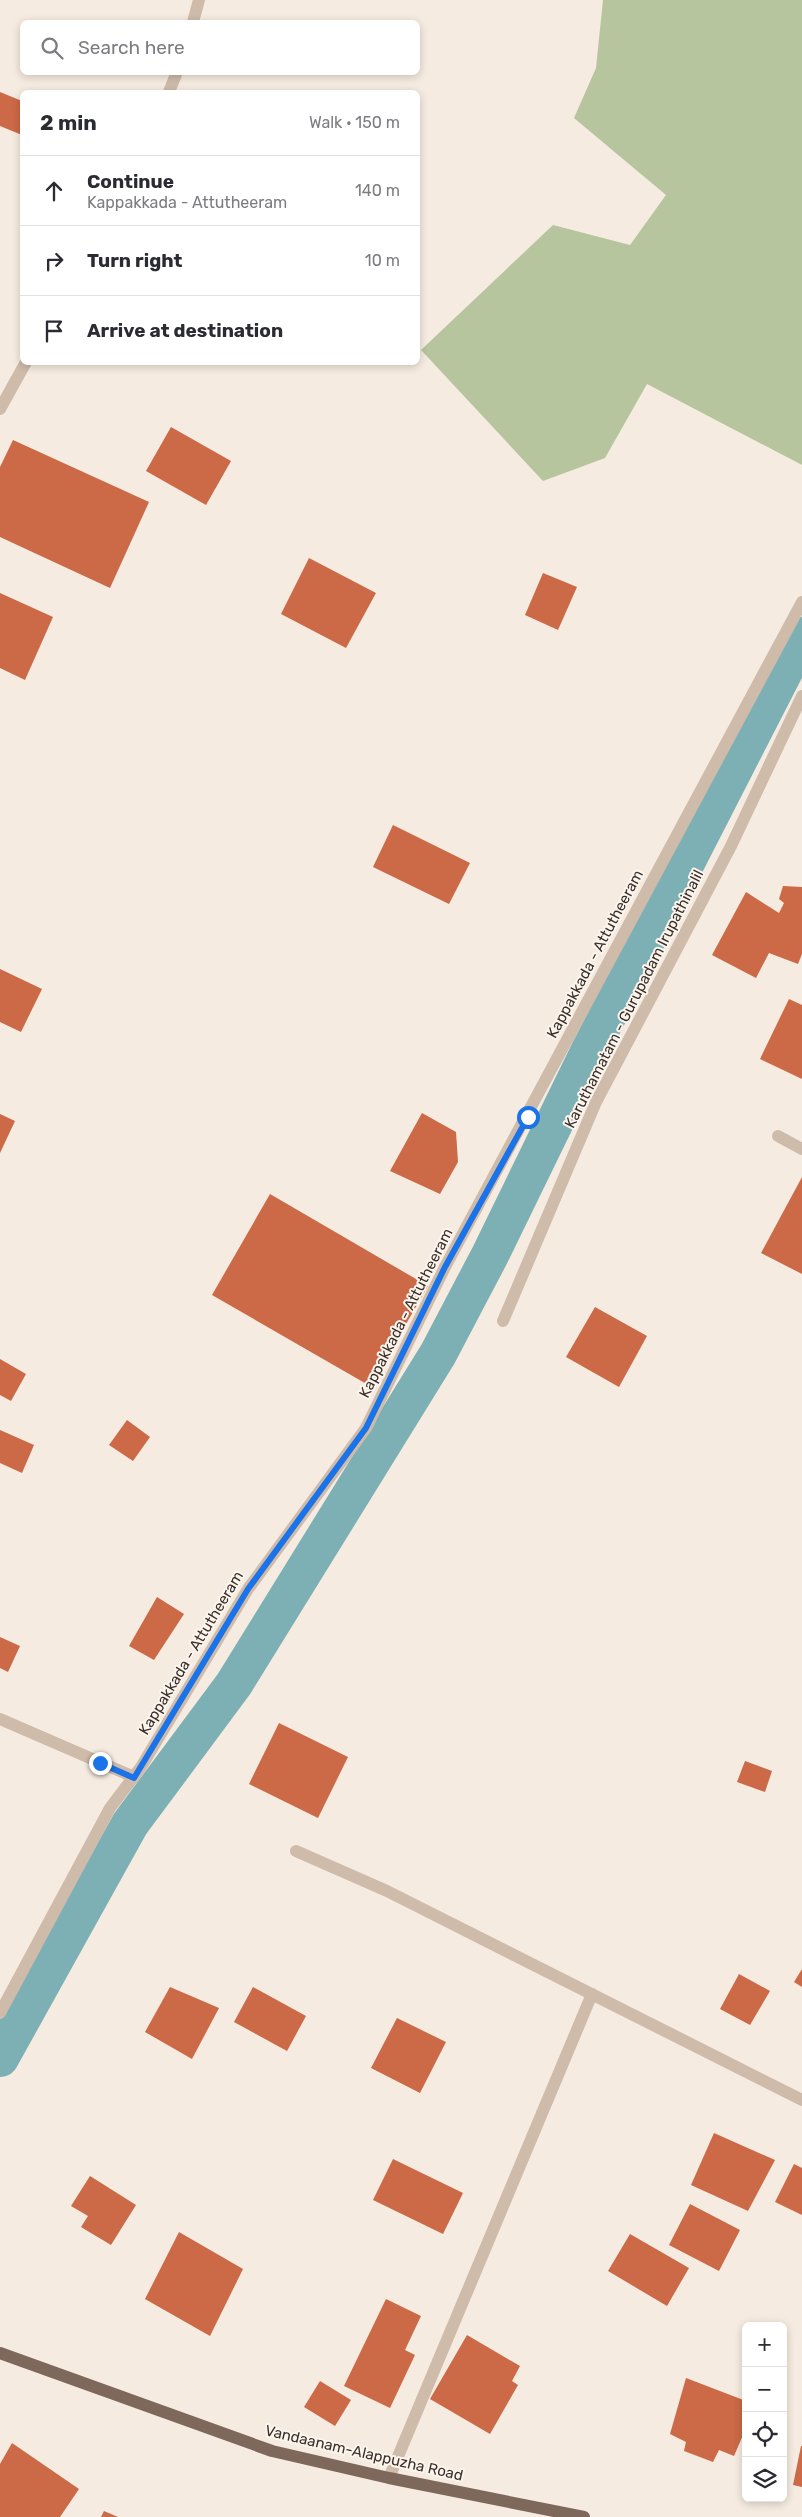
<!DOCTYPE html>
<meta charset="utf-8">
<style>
:root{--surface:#fff;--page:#f2f2f3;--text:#2b2b33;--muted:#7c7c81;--line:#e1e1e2}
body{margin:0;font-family:Rubik,sans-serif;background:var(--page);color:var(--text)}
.controls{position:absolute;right:15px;bottom:15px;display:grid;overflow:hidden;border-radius:8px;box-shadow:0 2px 8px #0003}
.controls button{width:45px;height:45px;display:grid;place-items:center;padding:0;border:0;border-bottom:1px solid var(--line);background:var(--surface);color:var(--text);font:25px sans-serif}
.stop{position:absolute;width:15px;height:15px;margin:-11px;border:4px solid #1a73e8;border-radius:50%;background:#fff}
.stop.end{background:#1a73e8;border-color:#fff;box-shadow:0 1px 5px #0008}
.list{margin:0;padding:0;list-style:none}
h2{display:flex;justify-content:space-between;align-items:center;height:65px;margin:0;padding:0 20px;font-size:21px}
h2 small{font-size:16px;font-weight:400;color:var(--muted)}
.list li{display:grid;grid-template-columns:32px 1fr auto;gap:15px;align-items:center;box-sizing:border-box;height:70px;padding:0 20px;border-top:1px solid var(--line)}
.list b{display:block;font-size:19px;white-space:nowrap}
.list p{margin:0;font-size:16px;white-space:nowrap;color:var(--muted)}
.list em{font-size:16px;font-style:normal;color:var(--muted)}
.icon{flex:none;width:28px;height:28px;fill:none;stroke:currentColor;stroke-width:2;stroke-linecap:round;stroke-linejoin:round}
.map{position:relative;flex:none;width:802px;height:2517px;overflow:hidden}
.search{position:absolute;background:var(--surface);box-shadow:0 2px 8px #0003;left:20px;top:20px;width:400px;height:55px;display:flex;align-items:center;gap:12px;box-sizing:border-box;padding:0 18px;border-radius:8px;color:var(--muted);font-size:19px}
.panel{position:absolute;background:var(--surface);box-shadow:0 2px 8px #0003;left:20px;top:90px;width:400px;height:275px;border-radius:8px}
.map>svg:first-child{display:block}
.green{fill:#b7c59e}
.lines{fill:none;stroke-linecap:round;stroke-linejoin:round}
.canal{stroke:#7db0b4;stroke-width:38}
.building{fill:#cc6946}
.minor{stroke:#cebbaa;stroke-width:12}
.major{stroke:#7e675b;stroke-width:12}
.route{stroke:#1a73e8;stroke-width:6}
.labels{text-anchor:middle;stroke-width:4;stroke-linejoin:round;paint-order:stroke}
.street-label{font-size:15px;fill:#3b302a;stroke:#fbf5ed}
</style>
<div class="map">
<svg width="802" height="2517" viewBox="0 0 802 2517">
<rect width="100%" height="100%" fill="#f5ebe0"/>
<!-- green -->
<polygon class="green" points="603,0 802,0 802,465 647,384 605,458 543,481 421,350 553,225 630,245 666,195 574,118 596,68"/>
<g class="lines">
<!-- canal -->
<polyline class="canal" points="0,2058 130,1824 234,1684 438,1354 490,1255 589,1052 802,636"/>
</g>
<!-- building -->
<g class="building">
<polygon points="0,92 22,101 22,135 0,126"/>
<polygon points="171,427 231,461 206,505 146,471"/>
<polygon points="13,440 149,502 110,588 0,537 0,467"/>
<polygon points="309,558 376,593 346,648 281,614"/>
<polygon points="543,573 577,587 558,630 525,615"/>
<polygon points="0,593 53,617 25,680 0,668"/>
<polygon points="393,825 470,863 449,904 373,867"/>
<polygon points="783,886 802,887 802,954 798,964 769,953 756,978 712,955 746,892 779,913 784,903 779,899"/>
<polygon points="0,969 42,989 21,1032 0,1022"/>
<polygon points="789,999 802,1005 802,1079 760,1059"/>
<polygon points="422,1113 456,1132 458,1162 440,1194 390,1171"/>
<polygon points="0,1114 15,1121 0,1153"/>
<polygon points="802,1177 802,1274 761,1253"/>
<polygon points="270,1194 428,1286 370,1386 212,1295"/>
<polygon points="595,1307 647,1336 619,1387 566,1357"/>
<polygon points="0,1359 26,1374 11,1401 0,1395"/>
<polygon points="127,1420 150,1437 133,1461 109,1445"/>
<polygon points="0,1430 34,1445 22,1473 0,1463"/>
<polygon points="157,1597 184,1614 154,1660 129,1646"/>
<polygon points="0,1637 20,1646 8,1672 0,1668"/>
<polygon points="279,1723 348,1757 318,1818 249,1784"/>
<polygon points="745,1761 772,1771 765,1792 737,1782"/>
<polygon points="802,1969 802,1987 794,1982"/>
<polygon points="739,1974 770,1991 750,2025 720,2009"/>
<polygon points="170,1987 219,2008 192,2059 145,2032"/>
<polygon points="253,1987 306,2016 287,2051 234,2022"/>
<polygon points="397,2018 446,2042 420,2093 371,2068"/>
<polygon points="714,2133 775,2160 748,2211 691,2185"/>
<polygon points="393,2159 463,2193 443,2234 373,2200"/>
<polygon points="794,2164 802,2168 802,2215 775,2202"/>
<polygon points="90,2176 136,2205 111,2245 81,2227 88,2216 71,2206"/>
<polygon points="690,2204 740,2230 719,2271 669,2245"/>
<polygon points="179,2232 243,2269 210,2336 145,2299"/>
<polygon points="630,2234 689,2268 667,2306 608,2271"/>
<polygon points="386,2299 421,2316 405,2350 415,2355 390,2408 344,2386"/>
<polygon points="467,2335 520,2366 512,2381 518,2385 490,2434 430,2399"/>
<polygon points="686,2378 746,2401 746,2428 734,2456 719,2450 713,2462 684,2451 686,2442 670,2434"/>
<polygon points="320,2381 351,2400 335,2426 304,2407"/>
<polygon points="12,2443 79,2489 60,2517 0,2517 0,2464"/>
<polygon points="801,2446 802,2446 802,2487 793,2485"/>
<polygon points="104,2511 118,2517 101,2517"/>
</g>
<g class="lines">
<!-- minor -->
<g class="minor">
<polyline points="193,22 199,0"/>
<polyline points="169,92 177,72"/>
<polyline points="0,409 26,362"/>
<polyline points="778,1136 802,1149"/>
<polyline points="503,1321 596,1102 731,846 802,696"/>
<polyline points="0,1719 134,1777"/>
<polyline points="296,1851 387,1891 802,2100"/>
<polyline points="0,2013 110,1808 141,1767 248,1589 366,1428 445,1267 802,602"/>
<polyline points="389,2478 592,1994"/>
</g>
<!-- major -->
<polyline class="major" points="0,2353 272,2451 389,2478 584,2517"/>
</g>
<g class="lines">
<!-- route -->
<polyline class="route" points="100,1763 134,1778 248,1589 366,1428 445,1267 528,1117"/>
</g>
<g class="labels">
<!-- street labels -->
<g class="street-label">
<text transform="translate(595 954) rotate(-62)" y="5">Kappakkada - Attutheeram</text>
<text transform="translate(634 999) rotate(-63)" y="5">Karuthamatam - Gurupadam Irupathinalil</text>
<text transform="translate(406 1313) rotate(-63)" y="5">Kappakkada - Attutheeram</text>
<text transform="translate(191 1653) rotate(-59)" y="5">Kappakkada - Attutheeram</text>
<text transform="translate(364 2453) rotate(13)" y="5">Vandaanam-Alappuzha Road</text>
</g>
</g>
</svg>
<div class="controls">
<button>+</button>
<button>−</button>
<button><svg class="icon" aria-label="locate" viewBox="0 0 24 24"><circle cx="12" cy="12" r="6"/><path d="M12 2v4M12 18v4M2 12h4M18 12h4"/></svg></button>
<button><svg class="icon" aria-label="layers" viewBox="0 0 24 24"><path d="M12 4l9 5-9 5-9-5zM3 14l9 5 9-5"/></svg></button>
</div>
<div class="stop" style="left:528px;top:1117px"></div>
<div class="stop end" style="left:100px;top:1763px"></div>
<div class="search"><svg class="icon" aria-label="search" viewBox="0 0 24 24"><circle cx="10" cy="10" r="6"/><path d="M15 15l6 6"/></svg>Search here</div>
<section class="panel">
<h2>2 min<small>Walk · 150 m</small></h2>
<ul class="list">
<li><svg class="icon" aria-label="ahead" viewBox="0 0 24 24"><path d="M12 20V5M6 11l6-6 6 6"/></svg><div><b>Continue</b><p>Kappakkada - Attutheeram</p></div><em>140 m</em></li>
<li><svg class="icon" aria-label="right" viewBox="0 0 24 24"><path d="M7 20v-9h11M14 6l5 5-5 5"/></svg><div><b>Turn right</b></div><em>10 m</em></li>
<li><svg class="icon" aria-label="arrive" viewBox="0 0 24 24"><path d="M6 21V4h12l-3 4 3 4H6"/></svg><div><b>Arrive at destination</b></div></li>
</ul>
</section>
</div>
